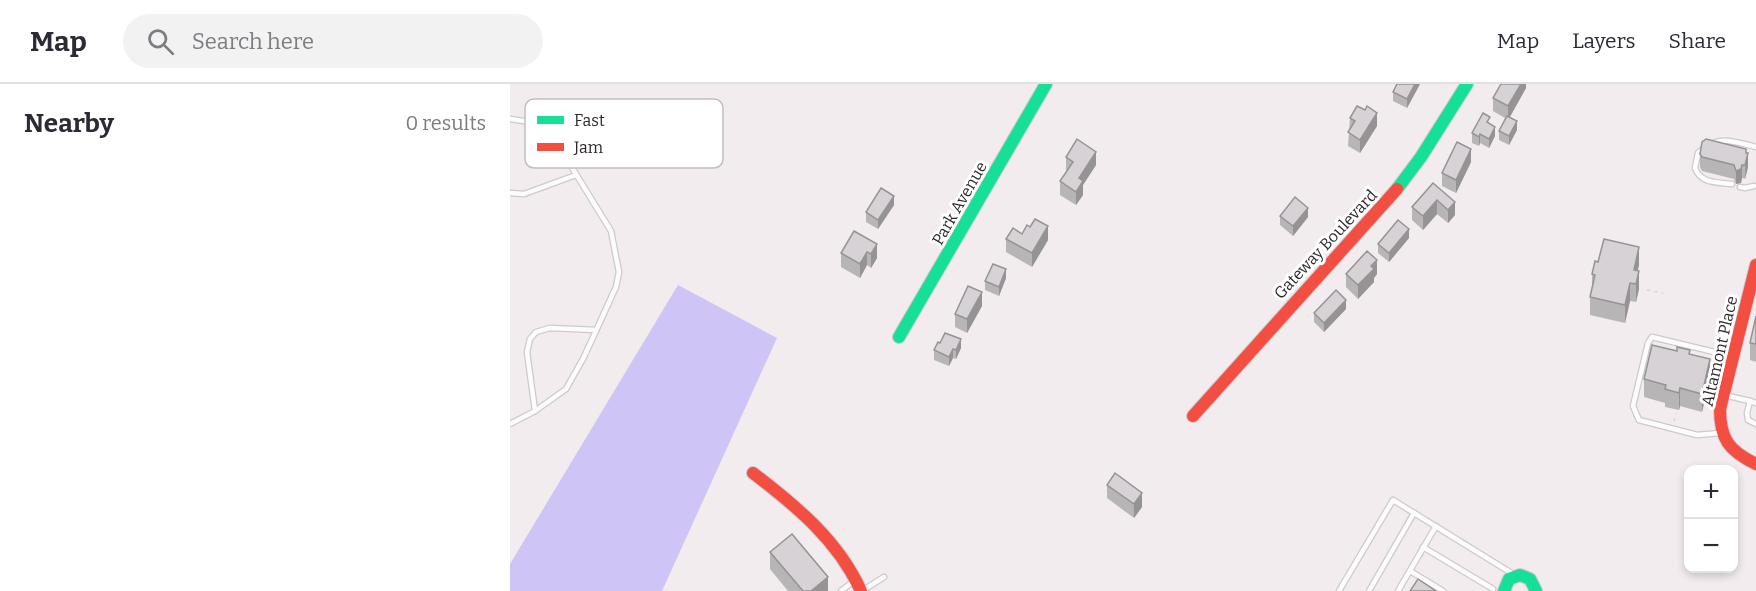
<!DOCTYPE html>
<meta charset="utf-8">
<style>
:root{--surface:#fff;--page:#f2f2f3;--text:#2b2b33;--muted:#7c7c81;--line:#e1e1e2}
body{margin:0;font-family:Bitter,serif;background:var(--page);color:var(--text)}
.controls{position:absolute;right:18px;bottom:18px;display:grid;overflow:hidden;border-radius:12px;box-shadow:0 3px 9px #0003}
.controls button{width:54px;height:54px;display:grid;place-items:center;padding:0;border:0;border-bottom:2px solid var(--line);background:var(--surface);color:var(--text);font:30px sans-serif}
.list{margin:0;padding:0;list-style:none}
h2{display:flex;justify-content:space-between;align-items:center;height:78px;margin:0;padding:0 24px;font-size:26px}
h2 small{font-size:20px;font-weight:400;color:var(--muted)}
.icon{flex:none;width:33px;height:33px;fill:none;stroke:currentColor;stroke-width:2;stroke-linecap:round;stroke-linejoin:round}
.map{position:relative;flex:none;width:1246px;height:507px;overflow:hidden}
header{display:flex;align-items:center;gap:36px;box-sizing:border-box;height:84px;padding:0 30px;background:var(--surface);border-bottom:2px solid var(--line)}
header strong{font-size:28px}
nav{display:flex;gap:33px;margin-inline-start:auto;font-size:21px}
.search{width:420px;height:54px;background:var(--page);display:flex;align-items:center;gap:15px;box-sizing:border-box;padding:0 21px;border-radius:33px;color:var(--muted);font-size:22px}
main{display:flex}
aside{flex:1;background:var(--surface)}
.map>svg:first-child{display:block}
.water{fill:#cec4f5}
.lines{fill:none;stroke-linecap:round;stroke-linejoin:round}
.lane-casing{stroke:#cec9cc;stroke-width:7}
.fast-casing{stroke:#cec9cc;stroke-width:14}
.jam-casing{stroke:#cec9cc;stroke-width:14}
.path{stroke:#d5d2d4;stroke-width:1.5;stroke-dasharray:3 4.5;stroke-linecap:butt}
.lane{stroke:#fdfcfd;stroke-width:4.5}
.fast{stroke:#16e098;stroke-width:12}
.jam{stroke:#f24e42;stroke-width:12}
.wall{fill:#b8b5b7}
.shaded-wall{fill:#969395}
.building{fill:#d6d2d5;stroke:#969395;stroke-width:1.5}
.labels{text-anchor:middle;stroke-width:6;stroke-linejoin:round;paint-order:stroke}
.street-label{font-size:16px;fill:#2c2729;stroke:#fff}
.key{fill:#fff;stroke:#c0bebf;stroke-width:1.5}
.key-label{font-size:16px;fill:#2c2729}
</style>
<header>
<strong>Map</strong>
<div class="search"><svg class="icon" aria-label="search" viewBox="0 0 24 24"><circle cx="10" cy="10" r="6"/><path d="M15 15l6 6"/></svg>Search here</div>
<nav><a>Map</a><a>Layers</a><a>Share</a></nav>
</header>
<main>
<aside>
<h2>Nearby<small>0 results</small></h2>
<ul class="list">
</ul>
</aside>
<div class="map">
<svg width="1246" height="507" viewBox="0 0 1246 507">
<rect width="100%" height="100%" fill="#f2ecef"/>
<!-- water -->
<polygon class="water" points="168,201 267,254 152,507 0,507 0,480"/>
<g class="lines">
<!-- lane casing -->
<g class="lane-casing">
<g id="lane">
<polyline points="0,35 27,39 53,69 101,147 109,188 106,203 74,273 56,305 25,327 0,340"/>
<path d="M1222,100C1207,98 1191,100 1185,84L1188,69C1210,50 1221,57 1246,63"/>
<polyline points="1230,103 1235,104 1244,102"/>
<polyline points="0,109 14,110 66,91"/>
<polyline points="1214,311 1240,317"/>
<polyline points="1246,319 1240,317 1237,329 1238,336 1246,340"/>
<polyline points="25,327 17,268 20,255 26,248 40,244 86,246"/>
<polyline points="1210,349 1187,351 1129,336 1123,322 1138,259 1142,253 1221,272"/>
<polyline points="913,463 983,505"/>
<polyline points="900,487 933,507"/>
<polyline points="331,507 345,496"/>
<polyline points="352,507 374,493"/>
<polyline points="829,507 883,416 1003,490"/>
<polyline points="859,507 904,429"/>
<polyline points="888,507 926,442"/>
</g>
</g>
<!-- fast casing -->
<g class="fast-casing">
<g id="fast">
<polyline points="887,105 911,73 957,0"/>
<polyline points="389,253 536,0"/>
<polyline points="994,507 999,495 1010,491 1020,495 1026,507"/>
</g>
</g>
<!-- jam casing -->
<g class="jam-casing">
<g id="jam">
<path d="M1246,181L1210,325C1210,355 1219,367 1246,380"/>
<polyline points="683,332 887,105"/>
<path d="M243,389C286,422 328,456 351,507"/>
</g>
</g>
<!-- path -->
<g class="path">
<polyline points="1137,206 1153,209"/>
<polyline points="1164,337 1166,329"/>
</g>
<!-- lane -->
<use href="#lane" class="lane"/>
<!-- fast -->
<use href="#fast" class="fast"/>
<!-- jam -->
<use href="#jam" class="jam"/>
</g>
<!-- wall -->
<g class="wall">
<polygon points="910,0 897,24 883,17 883,8"/>
<polygon points="1016,0 1016,4 1000,33 1007,46 999,61 989,56 989,47 995,34 983,27 983,14"/>
<polygon points="840,34 867,42 850,69 838,62"/>
<polygon points="980,40 985,52 979,64 970,59 969,62 962,59 962,49"/>
<polygon points="1236,69 1238,83 1235,95 1232,94 1231,99 1226,100 1224,95 1192,87 1190,83 1190,70"/>
<polygon points="556,73 586,81 573,101 573,111 566,121 550,111 550,97 557,87 556,86"/>
<polygon points="961,78 946,109 932,102 932,89"/>
<polygon points="923,99 945,131 938,139 927,130 913,146 902,136 902,123"/>
<polygon points="384,121 368,145 356,138 356,128"/>
<polygon points="770,132 798,133 783,152 770,141"/>
<polygon points="520,143 538,156 522,183 496,168 496,155 512,150"/>
<polygon points="344,147 367,174 361,184 357,181 350,194 331,183 331,169"/>
<polygon points="899,154 879,178 868,169 868,160"/>
<polygon points="1088,178 1129,181 1127,187 1129,205 1126,218 1120,217 1115,239 1080,231 1080,213 1082,204 1082,190"/>
<polygon points="836,190 867,190 864,194 864,198 848,215 836,203"/>
<polygon points="496,194 489,212 475,206 475,197"/>
<polygon points="472,222 457,249 445,243 445,230"/>
<polygon points="836,225 814,248 804,238 804,229"/>
<polygon points="1246,232 1246,278 1240,276 1240,259"/>
<polygon points="451,264 446,275 443,274 439,282 424,276 424,266"/>
<polygon points="1180,270 1200,293 1192,328 1170,322 1169,326 1155,323 1155,319 1134,313 1134,295"/>
<polygon points="597,401 632,423 624,434 597,414"/>
<polygon points="260,468 318,507 278,507 260,485"/>
</g>
<!-- shaded-wall -->
<g class="shaded-wall">
<polygon points="905,0 910,0 897,24 897,15"/>
<polygon points="1011,0 1016,0 1016,4 998,36 998,22"/>
<polygon points="867,29 867,42 850,69 850,56"/>
<polygon points="1007,37 1007,46 999,61 999,52"/>
<polygon points="985,43 985,52 979,64 979,55"/>
<polygon points="970,50 970,59 969,62 969,53"/>
<polygon points="961,65 961,78 946,109 946,96"/>
<polygon points="1236,65 1236,77 1238,69 1238,83 1235,95"/>
<polygon points="586,68 586,81 573,101 573,111 566,121 566,108 569,94"/>
<polygon points="1232,81 1232,94 1231,99 1226,100 1226,87"/>
<polygon points="384,112 384,121 368,145 368,136"/>
<polygon points="927,116 927,130 913,146 913,132"/>
<polygon points="945,118 945,131 938,139 938,126"/>
<polygon points="798,124 798,133 783,152 783,142"/>
<polygon points="538,142 538,156 522,183 522,169"/>
<polygon points="899,145 899,154 879,178 879,169"/>
<polygon points="367,160 367,174 361,184 361,170"/>
<polygon points="1129,163 1129,181 1125,200 1124,186"/>
<polygon points="357,168 357,181 350,194 350,180"/>
<polygon points="867,176 867,190 864,194 864,198 848,215 848,201 861,182"/>
<polygon points="496,185 496,194 489,212 489,203"/>
<polygon points="1129,187 1129,205 1126,218 1126,200"/>
<polygon points="1120,199 1120,217 1115,239 1115,221"/>
<polygon points="472,208 472,222 457,249 457,235"/>
<polygon points="836,216 836,225 814,248 814,239"/>
<polygon points="451,255 451,264 446,275 446,266"/>
<polygon points="443,265 443,274 439,282 439,273"/>
<polygon points="1200,275 1200,293 1192,328 1192,310"/>
<polygon points="1170,304 1170,322 1169,326 1169,309"/>
<polygon points="632,409 632,423 624,434 624,420"/>
<polygon points="318,493 318,507 301,507"/>
</g>
<!-- building -->
<g class="building">
<polygon points="887,0 905,0 897,15 883,8"/>
<polygon points="991,0 1011,0 998,22 983,14"/>
<polygon points="847,22 855,26 857,22 867,29 850,56 838,48 845,37 840,34"/>
<polygon points="973,29 980,33 977,38 985,43 979,55 970,50 969,53 962,49"/>
<polygon points="997,32 1007,37 999,52 989,47"/>
<polygon points="567,55 586,68 569,94 573,97 566,108 550,97 563,78 556,73"/>
<polygon points="1196,55 1236,65 1236,69 1238,69 1235,81 1232,81 1231,85 1226,87 1224,81 1192,73 1190,70 1192,58"/>
<polygon points="947,58 961,65 946,96 932,89"/>
<polygon points="923,99 945,118 938,126 927,116 913,132 902,123"/>
<polygon points="371,104 384,112 368,136 356,128"/>
<polygon points="785,113 798,124 783,142 770,132"/>
<polygon points="525,135 538,142 522,169 496,155 503,144 512,150 517,141 520,143"/>
<polygon points="888,136 899,145 879,169 868,160"/>
<polygon points="344,147 367,160 361,170 357,168 350,180 331,169"/>
<polygon points="1094,155 1129,163 1124,186 1129,187 1126,200 1120,199 1115,221 1080,213 1085,191 1082,190 1085,177 1088,178"/>
<polygon points="857,167 867,176 861,182 864,185 848,201 836,190"/>
<polygon points="483,180 496,185 489,203 475,197"/>
<polygon points="458,202 472,208 457,235 445,230"/>
<polygon points="826,206 836,216 814,239 804,229"/>
<polygon points="1246,232 1246,260 1240,259"/>
<polygon points="435,249 451,255 446,266 443,265 439,273 424,266 428,258 430,259"/>
<polygon points="1142,261 1167,267 1167,263 1180,266 1179,270 1200,275 1192,310 1170,304 1169,309 1155,305 1156,301 1134,295"/>
<polygon points="605,389 632,409 624,420 597,401"/>
<polygon points="282,450 318,493 301,507 293,507 260,468"/>
<polygon points="908,495 926,507 900,507"/>
</g>
<g class="labels">
<!-- street labels -->
<g class="street-label">
<text transform="translate(449 119) rotate(-60)" y="6">Park Avenue</text>
<text transform="translate(815 160) rotate(-47)" y="6">Gateway Boulevard</text>
<text transform="translate(1209 267) rotate(-77)" y="6">Altamont Place</text>
</g>
</g>
<!-- legend -->
<rect x="15" y="15" width="198" height="69" rx="9" class="key"/>
<rect x="27" y="32" width="27" height="8" fill="#16e098"/>
<rect x="27" y="59" width="27" height="8" fill="#f24e42"/>
<g class="key-label">
<text x="64" y="42">Fast</text>
<text x="64" y="69">Jam</text>
</g>
</svg>
<div class="controls">
<button>+</button>
<button>−</button>
</div>
</div>
</main>
